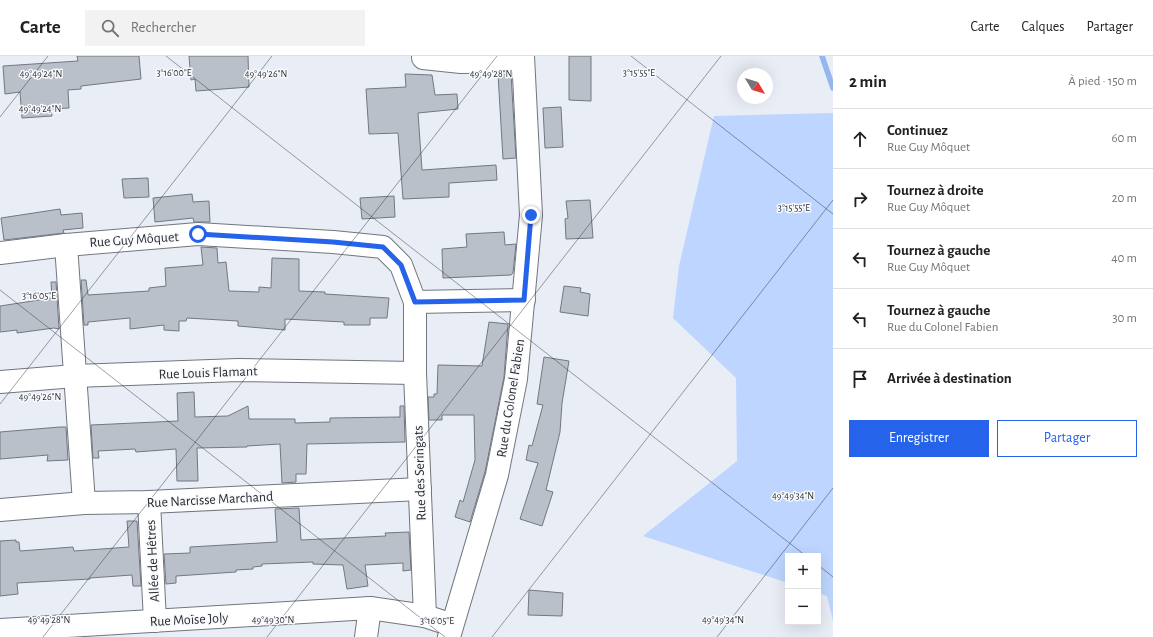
<!DOCTYPE html>
<html lang="fr">
<meta charset="utf-8">
<style>
:root{--surface:#fff;--page:#f2f2f2;--text:#202124;--muted:#757577;--line:#e0e0e0;--accent:#2563eb}
body{margin:0;font-family:"Alegreya Sans",sans-serif;background:var(--page);color:var(--text)}
.controls{position:absolute;right:12px;bottom:12px;display:grid;overflow:hidden;border-radius:0px;box-shadow:0 4px 16px #0002}
.controls button{width:36px;height:36px;display:grid;place-items:center;padding:0;border:0;border-bottom:1px solid var(--line);background:var(--surface);color:var(--text);font:20px sans-serif}
.compass{position:absolute;left:737px;top:12px;width:36px;height:36px;border-radius:50%;background:var(--surface);box-shadow:0 4px 16px #0002;rotate:128deg}
.stop{position:absolute;width:12px;height:12px;margin:-9px;border:3px solid #2563eb;border-radius:50%;background:#fff}
.stop.end{background:#2563eb;border-color:#fff;box-shadow:0 1px 4px #0008}
.list{margin:0;padding:0;list-style:none}
h2{display:flex;justify-content:space-between;align-items:center;height:52px;margin:0;padding:0 16px;font-size:17px}
h2 small{font-size:13px;font-weight:400;color:var(--muted)}
.list li{display:grid;grid-template-columns:26px 1fr auto;gap:12px;align-items:center;box-sizing:border-box;height:60px;padding:0 16px;border-top:1px solid var(--line)}
.list b{display:block;font-size:15px;white-space:nowrap}
.list p{margin:0;font-size:13px;white-space:nowrap;color:var(--muted)}
.list em{font-size:13px;font-style:normal;color:var(--muted)}
.actions{display:flex;gap:8px;padding:12px 16px}
.actions a{flex:1;padding:9px 0;border:1px solid var(--accent);border-radius:0px;text-align:center;font-size:14px;color:var(--accent)}
.actions .main{background:var(--accent);color:#fff}
.icon{flex:none;width:22px;height:22px;fill:none;stroke:currentColor;stroke-width:2;stroke-linecap:round;stroke-linejoin:round}
.map{position:relative;flex:none;width:833px;height:581px;overflow:hidden}
header{display:flex;align-items:center;gap:24px;box-sizing:border-box;height:56px;padding:0 20px;background:var(--surface);border-bottom:1px solid var(--line)}
header strong{font-size:19px}
nav{display:flex;gap:22px;margin-inline-start:auto;font-size:14px}
.search{width:280px;height:36px;background:var(--page);display:flex;align-items:center;gap:10px;box-sizing:border-box;padding:0 14px;border-radius:0px;color:var(--muted);font-size:15px}
main{display:flex}
aside{flex:1;background:var(--surface)}
.map>svg:first-child{display:block}
.green{fill:#bdd5ff}
.lines{fill:none;stroke-linecap:round;stroke-linejoin:round}
.stream{stroke:#95b6ef;stroke-width:5.5}
.building{fill:#bac0c9;stroke:#737880}
.minor-casing{stroke:#71767e;stroke-width:24}
.minor{stroke:#fff;stroke-width:22}
.route{stroke:#2563eb;stroke-width:5}
.ticks{fill:none;stroke:#2b2d30;stroke-width:1;stroke-opacity:0.45}
.labels{text-anchor:middle;stroke-width:3;stroke-linejoin:round;paint-order:stroke}
.street-label{font-size:14px;fill:#2b2d30;stroke:#f8fafe}
.ticks-label{font-size:10px;text-anchor:middle;fill:#2b2d30;stroke:#f8fafe;stroke-width:3;stroke-linejoin:round;paint-order:stroke}
</style>
<header>
<strong>Carte</strong>
<div class="search"><svg class="icon" aria-label="search" viewBox="0 0 24 24"><circle cx="10" cy="10" r="6"/><path d="M15 15l6 6"/></svg>Rechercher</div>
<nav><a>Carte</a><a>Calques</a><a>Partager</a></nav>
</header>
<main>
<div class="map">
<svg width="833" height="581" viewBox="0 0 833 581">
<rect width="100%" height="100%" fill="#e8edf6"/>
<!-- green -->
<polygon class="green" points="833,57 833,565 827,540 818,537 818,500 788,500 788,527 643,480 737,405 736,322 673,262 679,210 714,60"/>
<g class="lines">
<!-- stream -->
<polyline class="stream" points="822,0 833,32"/>
</g>
<!-- building -->
<g class="building">
<polygon points="77,0 139,0 141,23 81,30 81,33 68,34 69,52 51,53 52,60 22,62 20,36 5,38 3,10 78,5"/>
<polygon points="189,0 248,0 249,31 196,35 195,23 191,24"/>
<polygon points="569,0 591,0 591,45 569,44"/>
<polygon points="405,18 432,19 435,39 457,38 458,53 418,57 422,114 496,109 497,124 449,127 449,141 403,143 398,77 369,78 366,33 406,31"/>
<polygon points="498,18 511,18 516,102 503,103"/>
<polygon points="561,51 563,91 545,92 543,52"/>
<polygon points="148,122 149,141 124,142 122,123"/>
<polygon points="192,138 193,146 209,145 210,166 194,166 193,162 155,166 153,142"/>
<polygon points="394,140 395,161 362,163 360,142"/>
<polygon points="590,144 593,182 566,183 565,163 568,162 566,145"/>
<polygon points="60,153 61,159 82,157 83,172 63,174 64,177 4,184 1,162"/>
<polygon points="504,176 505,189 516,188 513,217 511,219 443,222 442,193 467,191 466,178"/>
<polygon points="201,191 217,192 218,207 226,206 229,235 259,236 259,231 271,232 272,202 299,203 299,235 325,236 325,238 389,242 387,262 370,262 370,269 344,269 344,266 285,263 285,274 238,270 238,265 187,262 186,265 179,265 179,275 164,274 164,269 130,273 130,262 88,266 88,269 84,269 81,224 86,224 88,239 149,235 149,232 166,230 165,212 203,209"/>
<polygon points="51,226 56,226 59,273 54,272 17,277 17,274 0,276 0,250 52,242"/>
<polygon points="564,230 581,232 580,236 590,238 588,260 560,256"/>
<polygon points="489,266 508,268 504,321 485,416 470,466 455,461 460,444 463,446 475,404 474,359 442,359 442,364 429,364 428,341 434,341 434,338 437,338 438,309 482,310"/>
<polygon points="544,301 569,305 562,347 560,376 546,434 553,436 542,470 520,463 538,407 526,404 529,389 532,390 543,349 537,348"/>
<polygon points="194,336 195,361 228,360 248,350 249,363 295,363 295,367 330,366 330,362 400,361 400,350 404,350 405,386 307,388 306,418 296,418 296,426 282,427 280,388 247,390 247,391 197,392 198,425 177,425 176,393 136,396 135,393 98,395 99,402 93,402 91,369 178,365 177,337"/>
<polygon points="60,371 66,371 68,404 47,405 48,399 0,403 0,376"/>
<polygon points="299,452 301,484 386,480 385,477 409,476 411,514 403,515 403,507 365,509 368,530 347,533 343,509 313,508 313,506 262,508 262,510 253,511 253,513 236,514 236,516 176,520 176,527 166,528 164,498 190,497 190,491 277,486 275,453"/>
<polygon points="127,465 137,465 141,530 133,530 132,519 90,522 90,523 17,527 18,538 0,540 0,485 16,484 16,486 19,486 20,495 73,491 74,495 129,491"/>
<polygon points="529,534 563,537 562,560 528,559"/>
</g>
<g class="lines">
<!-- minor casing -->
<g class="minor-casing">
<g id="minor">
<polyline points="423,0 423,2 461,6 523,5"/>
<polyline points="66,189 84,447"/>
<polyline points="0,197 66,189 198,178 333,186 383,191 401,209 415,246 415,317 425,560 452,569"/>
<polyline points="415,246 524,244"/>
<polyline points="0,326 75,320 238,314 415,317"/>
<polyline points="149,446 155,565"/>
<polyline points="0,454 84,447 149,446 420,433"/>
<polyline points="0,574 370,552 425,560"/>
<polyline points="366,581 370,552"/>
<polyline points="449,581 497,419 516,323 531,159 523,0"/>
</g>
</g>
<!-- minor -->
<use href="#minor" class="minor"/>
</g>
<g class="lines">
<!-- route -->
<polyline class="route" points="198,178 333,186 383,191 401,209 415,246 524,244 531,159"/>
</g>
<!-- ticks -->
<path class="ticks" d="M166,0L806,500M631,0L833,158M0,61L48,0M0,234L445,581M0,348L272,0M818,509L833,521M43,581L497,0M267,581L721,0M492,581L833,144M717,581L833,432"/>
<g class="labels">
<!-- street labels -->
<g class="street-label">
<text transform="translate(134 183) rotate(-4)" y="5">Rue Guy Môquet</text>
<text transform="translate(208 316) rotate(-2)" y="5">Rue Louis Flamant</text>
<text transform="translate(510 342) rotate(-81)" y="5">Rue du Colonel Fabien</text>
<text transform="translate(419 417) rotate(-92)" y="5">Rue des Seringats</text>
<text transform="translate(210 443) rotate(-3)" y="5">Rue Narcisse Marchand</text>
<text transform="translate(152 505) rotate(-93)" y="5">Allée de Hêtres</text>
<text transform="translate(189 563) rotate(-3)" y="5">Rue Moïse Joly</text>
</g>
</g>
<g class="ticks-label">
<text x="174" y="20">3°16'00"E</text>
<text x="639" y="20">3°15'55"E</text>
<text x="41" y="21">49°49'24"N</text>
<text x="491" y="21">49°49'28"N</text>
<text x="266" y="21">49°49'26"N</text>
<text x="40" y="56">49°49'24"N</text>
<text x="794" y="155">3°15'55"E</text>
<text x="39" y="243">3°16'05"E</text>
<text x="40" y="344">49°49'26"N</text>
<text x="793" y="443">49°49'34"N</text>
<text x="49" y="567">49°49'28"N</text>
<text x="273" y="567">49°49'30"N</text>
<text x="723" y="567">49°49'34"N</text>
<text x="437" y="568">3°16'05"E</text>
</g>
</svg>
<div class="controls">
<button>+</button>
<button>−</button>
</div>
<svg class="compass" viewBox="-18 -18 36 36"><path d="M0-13l5 13h-10z" fill="#e53935"/><path d="M0 13l5-13h-10z" fill="#757577"/></svg>
<div class="stop" style="left:198px;top:178px"></div>
<div class="stop end" style="left:531px;top:159px"></div>
</div>
<aside>
<h2>2 min<small>À pied · 150 m</small></h2>
<ul class="list">
<li><svg class="icon" aria-label="ahead" viewBox="0 0 24 24"><path d="M12 20V5M6 11l6-6 6 6"/></svg><div><b>Continuez</b><p>Rue Guy Môquet</p></div><em>60 m</em></li>
<li><svg class="icon" aria-label="right" viewBox="0 0 24 24"><path d="M7 20v-9h11M14 6l5 5-5 5"/></svg><div><b>Tournez à droite</b><p>Rue Guy Môquet</p></div><em>20 m</em></li>
<li><svg class="icon" aria-label="left" viewBox="0 0 24 24"><path d="M17 20v-9H6M10 6l-5 5 5 5"/></svg><div><b>Tournez à gauche</b><p>Rue Guy Môquet</p></div><em>40 m</em></li>
<li><svg class="icon" aria-label="left" viewBox="0 0 24 24"><path d="M17 20v-9H6M10 6l-5 5 5 5"/></svg><div><b>Tournez à gauche</b><p>Rue du Colonel Fabien</p></div><em>30 m</em></li>
<li><svg class="icon" aria-label="arrive" viewBox="0 0 24 24"><path d="M6 21V4h12l-3 4 3 4H6"/></svg><div><b>Arrivée à destination</b></div></li>
</ul>
<div class="actions"><a class="main">Enregistrer</a><a>Partager</a></div>
</aside>
</main>
